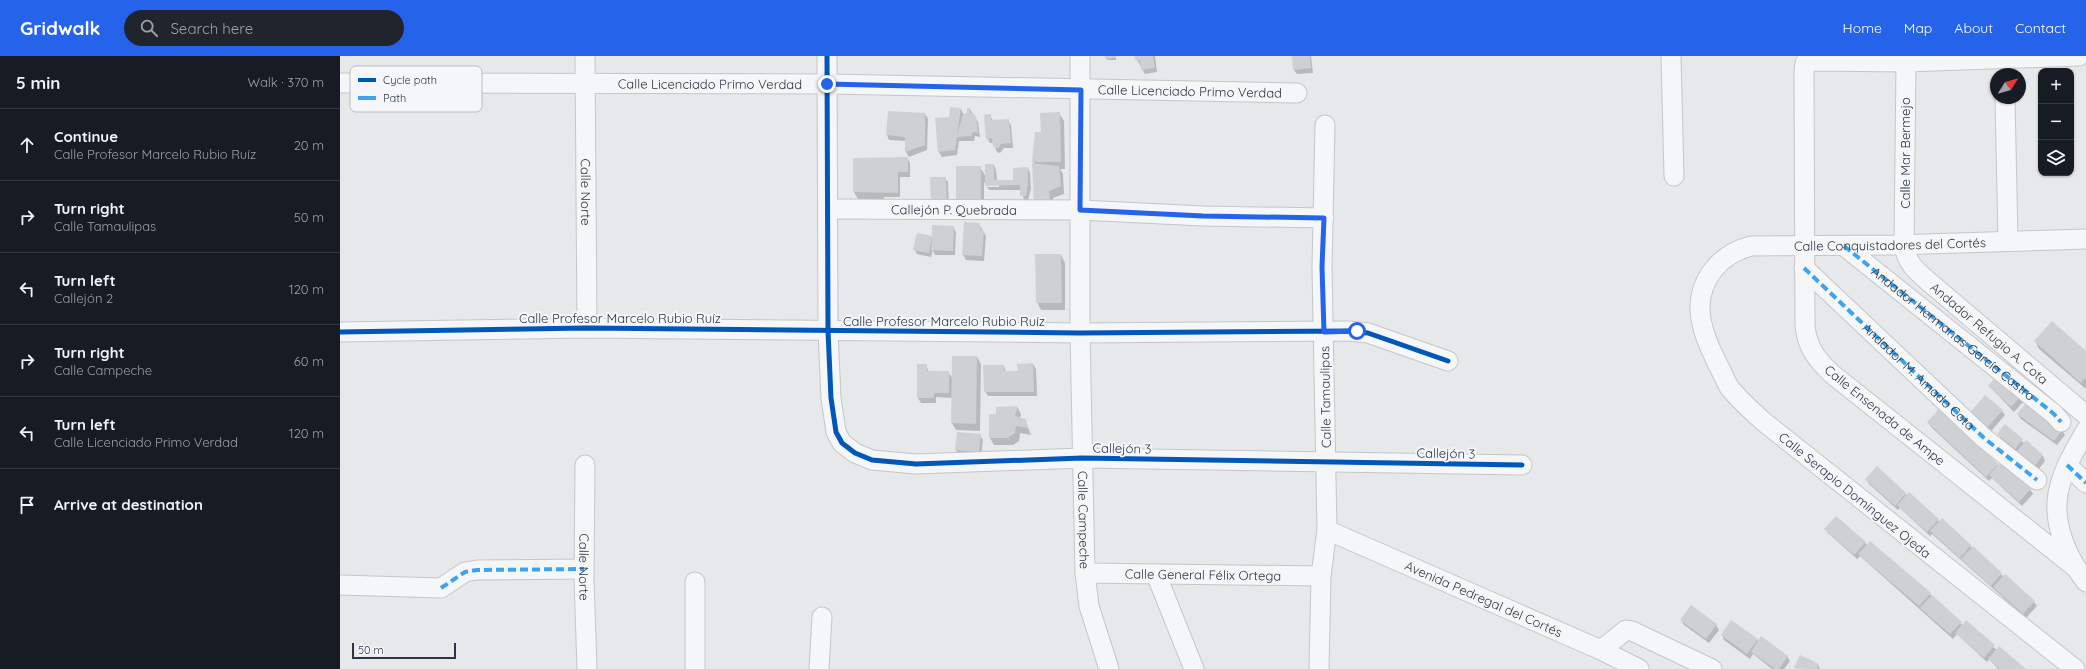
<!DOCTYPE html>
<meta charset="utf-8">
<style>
:root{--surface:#171b24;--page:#20242c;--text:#f1f3f6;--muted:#9ea1a6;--line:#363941;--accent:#2563eb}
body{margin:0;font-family:Quicksand,sans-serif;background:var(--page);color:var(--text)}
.controls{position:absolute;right:12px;top:12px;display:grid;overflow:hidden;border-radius:8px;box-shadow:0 1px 3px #0004}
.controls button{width:36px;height:36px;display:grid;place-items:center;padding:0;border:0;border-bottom:1px solid var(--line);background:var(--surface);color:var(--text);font:20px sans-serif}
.compass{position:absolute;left:1650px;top:12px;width:36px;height:36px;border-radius:50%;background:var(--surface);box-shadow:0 1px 3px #0004;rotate:53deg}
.scale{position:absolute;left:12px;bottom:10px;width:104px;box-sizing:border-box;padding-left:4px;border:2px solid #2b3445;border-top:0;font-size:11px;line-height:14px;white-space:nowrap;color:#2b3445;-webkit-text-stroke:3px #f4f6f9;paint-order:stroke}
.stop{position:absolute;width:12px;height:12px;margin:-9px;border:3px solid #2563eb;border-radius:50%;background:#fff}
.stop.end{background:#2563eb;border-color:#fff;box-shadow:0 1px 4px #0008}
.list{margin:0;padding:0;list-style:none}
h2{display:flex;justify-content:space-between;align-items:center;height:52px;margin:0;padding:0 16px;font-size:17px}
h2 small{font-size:13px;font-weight:400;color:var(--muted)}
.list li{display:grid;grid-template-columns:26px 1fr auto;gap:12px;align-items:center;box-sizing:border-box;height:72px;padding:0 16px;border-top:1px solid var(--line)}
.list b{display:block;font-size:15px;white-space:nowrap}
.list p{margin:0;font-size:13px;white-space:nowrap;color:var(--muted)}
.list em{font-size:13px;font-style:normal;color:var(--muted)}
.icon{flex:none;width:22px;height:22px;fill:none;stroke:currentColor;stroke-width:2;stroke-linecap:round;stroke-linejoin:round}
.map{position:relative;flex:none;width:1746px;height:613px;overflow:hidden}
header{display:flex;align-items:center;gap:24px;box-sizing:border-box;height:56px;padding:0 20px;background:var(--accent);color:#fff}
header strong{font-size:19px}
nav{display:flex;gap:22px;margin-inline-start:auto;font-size:14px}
.search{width:280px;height:36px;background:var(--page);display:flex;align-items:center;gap:10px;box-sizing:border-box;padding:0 14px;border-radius:22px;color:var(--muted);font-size:15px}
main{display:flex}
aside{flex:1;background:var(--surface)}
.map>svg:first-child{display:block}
.shadow{fill:#0003}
.building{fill:#ced0d3}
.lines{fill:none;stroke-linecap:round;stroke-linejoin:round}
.minor-casing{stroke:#c4c6c8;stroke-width:21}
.minor{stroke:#f5f6f7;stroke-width:19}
.quiet{stroke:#3ea3ec;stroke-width:4;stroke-dasharray:8 4;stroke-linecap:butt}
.cycleway-casing{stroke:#f4f6f9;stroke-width:8}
.cycleway{stroke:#0057b8;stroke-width:5}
.route{stroke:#2563eb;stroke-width:5}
.labels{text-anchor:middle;stroke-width:4;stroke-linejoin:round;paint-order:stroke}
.street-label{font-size:13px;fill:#2b3445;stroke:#f4f6f9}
.key{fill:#f4f6f9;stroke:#b8bcc3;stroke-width:1}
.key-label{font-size:11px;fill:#2b3445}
</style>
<header>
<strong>Gridwalk</strong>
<div class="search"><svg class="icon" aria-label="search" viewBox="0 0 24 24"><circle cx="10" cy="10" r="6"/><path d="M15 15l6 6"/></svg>Search here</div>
<nav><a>Home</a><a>Map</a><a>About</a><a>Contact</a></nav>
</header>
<main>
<aside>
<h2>5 min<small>Walk · 370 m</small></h2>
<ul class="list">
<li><svg class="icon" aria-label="ahead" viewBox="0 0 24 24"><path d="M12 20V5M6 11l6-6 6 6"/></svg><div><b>Continue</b><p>Calle Profesor Marcelo Rubio Ruíz</p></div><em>20 m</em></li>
<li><svg class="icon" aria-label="right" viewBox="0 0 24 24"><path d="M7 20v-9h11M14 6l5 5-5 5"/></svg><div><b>Turn right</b><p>Calle Tamaulipas</p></div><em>50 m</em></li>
<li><svg class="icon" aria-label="left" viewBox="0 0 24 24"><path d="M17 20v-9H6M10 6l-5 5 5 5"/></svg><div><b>Turn left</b><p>Callejón 2</p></div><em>120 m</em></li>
<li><svg class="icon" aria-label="right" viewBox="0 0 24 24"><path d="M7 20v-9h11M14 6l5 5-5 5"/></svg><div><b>Turn right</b><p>Calle Campeche</p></div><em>60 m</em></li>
<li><svg class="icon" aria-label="left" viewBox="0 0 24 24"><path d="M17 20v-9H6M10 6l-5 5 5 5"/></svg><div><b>Turn left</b><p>Calle Licenciado Primo Verdad</p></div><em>120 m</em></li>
<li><svg class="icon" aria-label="arrive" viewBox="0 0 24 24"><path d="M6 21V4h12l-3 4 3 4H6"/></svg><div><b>Arrive at destination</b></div></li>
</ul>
</aside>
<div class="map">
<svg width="1746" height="613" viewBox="0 0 1746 613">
<rect width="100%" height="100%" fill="#e6e8ea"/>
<!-- shadow -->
<g class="shadow">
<polygon points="766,0 776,0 776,4 767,4"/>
<polygon points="795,0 815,0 817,16 805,18"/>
<polygon points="953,0 971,0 973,17 957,18 954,14"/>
<polygon points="621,53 624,59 628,57 630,53 635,61 638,66 640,81 635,80 634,85 619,85 617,99 602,101 599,96 610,62"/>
<polygon points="549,56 585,58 588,63 587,94 569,101 566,96 566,85 549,84 547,79"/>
<polygon points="719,57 724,65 725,113 720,113 723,118 724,138 713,142 713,155 693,105"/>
<polygon points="650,59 653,65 668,64 671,69 673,92 664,92 660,97 657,96 653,87 650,87 647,82"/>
<polygon points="567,102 570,107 570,121 560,121 560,141 544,141 544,144 518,143 514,136"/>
<polygon points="654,109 656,114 657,125 674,125 688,112 690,117 691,133 688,144 684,144 681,134 649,134 647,131 659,131 659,129 646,129 644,126 644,156 622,156 640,111 646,121"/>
<polygon points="605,122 608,126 609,154 595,154"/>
<polygon points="639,168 646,180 644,205 626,204 623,199"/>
<polygon points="613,171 616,176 615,199 595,199 593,194 591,201 577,198 574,193 577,178 593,181"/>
<polygon points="721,199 725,207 725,254 701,254 697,246"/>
<polygon points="1695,285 1746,297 1746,333 1699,293"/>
<polygon points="637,301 641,308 640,375 616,374 612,367 612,342 596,341 596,347 581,347 578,342 586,309 589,316 608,316 613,323"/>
<polygon points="693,308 696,313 697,340 648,340 645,335 664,310 666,316 679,316"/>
<polygon points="1649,330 1682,340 1684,345 1674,356"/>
<polygon points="677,351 681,358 680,362 685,364 691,379 680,377 679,385 673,389 654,389 650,382 657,359"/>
<polygon points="1662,355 1665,359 1647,380 1631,365"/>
<polygon points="1678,358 1722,374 1725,379 1717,389 1681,363"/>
<polygon points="1588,366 1657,409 1690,433 1693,438 1682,450 1652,422 1649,425 1591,371"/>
<polygon points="1666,370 1684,387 1686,386 1703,400 1705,405 1695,418 1677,396 1661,383 1659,378"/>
<polygon points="640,379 643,384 641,400 619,399 616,394"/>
<polygon points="1537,412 1567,440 1600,466 1602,464 1664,521 1694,546 1697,550 1686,562 1592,478 1590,480 1560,452 1558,454 1529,428 1526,423"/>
<polygon points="1485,473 1525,487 1590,538 1622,569 1684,613 1658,613 1649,603 1647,606 1617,578 1613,583 1520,500 1517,503 1488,477"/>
<polygon points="1351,551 1376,569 1379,574 1369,587 1344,569 1341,564"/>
<polygon points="1382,579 1417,584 1447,600 1450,605 1444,613 1432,613 1413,598 1410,603 1384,584"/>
<polygon points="1478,609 1480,613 1455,612"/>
</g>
<!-- building -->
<g class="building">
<polygon points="765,0 776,0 776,2 765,3"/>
<polygon points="794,0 813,0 815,12 801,14 800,5 795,4"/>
<polygon points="952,0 970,0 971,12 953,14"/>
<polygon points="610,51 621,52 617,79 623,58 627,57 627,52 630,52 630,56 636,60 638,77 633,76 631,80 617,81 615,94 598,96 595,62 609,61"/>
<polygon points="548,55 585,57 585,89 565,96 565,81 546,79"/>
<polygon points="720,56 721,106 692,106 695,76 701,76 700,57"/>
<polygon points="651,58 651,64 669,63 671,87 661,88 658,92 653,91 652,82 646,83 644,59"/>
<polygon points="568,101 568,116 558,116 558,137 513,136 513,102"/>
<polygon points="692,107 719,110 721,130 709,135 710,148 694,148"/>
<polygon points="645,108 654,108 654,124 673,124 673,112 688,111 688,128 686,140 680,140 680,129 645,130"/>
<polygon points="616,110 641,110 641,149 616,148"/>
<polygon points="590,121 606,121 607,150 591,150"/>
<polygon points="624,166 640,167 640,173 644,175 642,200 622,199"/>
<polygon points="592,169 614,170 613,195 591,194 592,180 589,197 573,194 577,177 592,180"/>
<polygon points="695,198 721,198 722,247 696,247"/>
<polygon points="1712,265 1746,295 1746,321 1741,327 1694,285"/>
<polygon points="612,300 637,300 636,368 611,367"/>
<polygon points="693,307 694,336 644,336 643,309 664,309 664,315 678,315 677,308"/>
<polygon points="577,308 587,308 587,315 609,315 609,337 594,337 594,342 577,342"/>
<polygon points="1658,318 1682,339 1671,351 1648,330"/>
<polygon points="1645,339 1663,354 1644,375 1627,360"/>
<polygon points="1687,346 1723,373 1714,385 1677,358"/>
<polygon points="678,350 675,360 686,363 688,372 676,370 675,377 668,382 649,382 649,358 656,358 656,351"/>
<polygon points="1599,353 1658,408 1646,421 1587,366"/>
<polygon points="1665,368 1683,383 1675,393 1657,378"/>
<polygon points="617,376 641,378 639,396 615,394"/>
<polygon points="1686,384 1703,399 1692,414 1674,399"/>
<polygon points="1661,406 1691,433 1679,446 1649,419"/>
<polygon points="1537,410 1566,437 1555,450 1525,423"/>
<polygon points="1569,436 1599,463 1587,476 1557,449"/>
<polygon points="1496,460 1526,486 1514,499 1484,473"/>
<polygon points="1602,462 1631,489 1620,502 1590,475"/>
<polygon points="1530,485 1591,537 1579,550 1518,498"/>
<polygon points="1633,490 1662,517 1651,530 1621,503"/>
<polygon points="1665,518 1695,545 1683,558 1653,531"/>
<polygon points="1592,539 1622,566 1610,578 1580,552"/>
<polygon points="1351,549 1377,568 1366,583 1340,564"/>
<polygon points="1391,564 1418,583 1407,598 1381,579"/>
<polygon points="1626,564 1655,589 1644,602 1615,577"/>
<polygon points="1421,580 1448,600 1439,613 1435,613 1411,596"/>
<polygon points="1659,590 1686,613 1660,613 1648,603"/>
<polygon points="1460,599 1479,608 1477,613 1454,612"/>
</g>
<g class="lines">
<!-- minor casing -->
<g class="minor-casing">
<g id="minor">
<path id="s1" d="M245,0L247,272"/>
<polyline points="487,0 488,275 491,342 496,376 502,387 515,397 532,404 576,408 742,402 1182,409"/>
<path id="s2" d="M740,0V277L745,517L749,550L769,613"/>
<polyline points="1331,0 1334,120"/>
<path id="s3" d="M1566,6L1564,189C1566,206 1576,215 1589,226L1746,359"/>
<path id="s4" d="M0,27L487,28L957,37"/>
<polyline points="1665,42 1668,185"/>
<path id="s5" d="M488,153L740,154L863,160L984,162"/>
<path id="s6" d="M1504,190L1714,358L1721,366"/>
<path id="s7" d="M1464,212L1644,382L1697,424"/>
<polyline points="0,276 247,272 740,277 1009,275 1028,277 1108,305"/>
<path d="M1746,374C1736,392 1725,410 1720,429C1710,463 1726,500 1746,526"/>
<path id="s8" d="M245,409L244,523L247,613"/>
<polyline points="1727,409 1746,427"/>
<path id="s9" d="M987,474L1261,594L1299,613"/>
<path d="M1735,511L1492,318C1477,304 1467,291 1465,270L1464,16L1465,7L1476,5L1566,6L1739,0"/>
<path id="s10" d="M745,517L981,520"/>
<polyline points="816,518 854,613"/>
<polyline points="0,529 101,532 125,516 137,514 244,513"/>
<polyline points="1261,594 1286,574 1292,575 1372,613"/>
<polyline points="355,613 355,526"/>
<polyline points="479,613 482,561"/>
<polyline points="979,613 981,520 987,474 982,211 985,69"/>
<path id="s11" d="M1735,613L1424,366C1412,355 1399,344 1389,331C1385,324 1382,316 1378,309C1370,292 1361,274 1360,254C1359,222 1382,197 1411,190L1554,189L1746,183"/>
</g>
</g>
<!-- minor -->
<use href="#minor" class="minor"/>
<!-- quiet -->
<g class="quiet">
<polyline points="1504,190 1714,358 1721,366"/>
<polyline points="1464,212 1644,382 1697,424"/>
<polyline points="1727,409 1746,427"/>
<polyline points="101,532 125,516 137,514 244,513"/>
</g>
<!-- cycleway casing -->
<g class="cycleway-casing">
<g id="cycleway">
<polyline points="487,0 488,275 491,342 496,376 502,387 515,397 532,404 576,408 742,402 1182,409"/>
<polyline points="0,276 247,272 740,277 1009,275 1028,277 1108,305"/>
</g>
</g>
<!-- cycleway -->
<use href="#cycleway" class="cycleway"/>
</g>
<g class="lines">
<!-- route -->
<polyline class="route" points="487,28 741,34 740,154 863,160 984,162 982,211 984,276 1017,275"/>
</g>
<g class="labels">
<!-- street labels -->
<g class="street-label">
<text dy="5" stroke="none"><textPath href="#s4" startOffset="370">Calle Licenciado Primo Verdad</textPath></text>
<text dy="5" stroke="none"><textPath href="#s4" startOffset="850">Calle Licenciado Primo Verdad</textPath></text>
<text transform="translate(1565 97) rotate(-90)" y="5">Calle Mar Bermejo</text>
<text dy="5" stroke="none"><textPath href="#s1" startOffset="136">Calle Norte</textPath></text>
<text dy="5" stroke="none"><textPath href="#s5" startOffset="126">Callejón P. Quebrada</textPath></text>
<text dy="5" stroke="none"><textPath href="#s11" startOffset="757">Calle Conquistadores del Cortés</textPath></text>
<text x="280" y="267">Calle Profesor Marcelo Rubio Ruíz</text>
<text x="604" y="270">Calle Profesor Marcelo Rubio Ruíz</text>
<text dy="5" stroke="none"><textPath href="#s6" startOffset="140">Andador Hermanas García Castro</textPath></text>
<text dy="5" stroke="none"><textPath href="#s3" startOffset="308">Andador Refugio A. Cota</textPath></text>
<text dy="5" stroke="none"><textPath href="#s7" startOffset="158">Andador M. Amado Cota</textPath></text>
<text transform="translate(985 341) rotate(-91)" y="5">Calle Tamaulipas</text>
<text transform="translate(1545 359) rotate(39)" y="5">Calle Ensenada de Ampe</text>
<text transform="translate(782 392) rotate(1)" y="5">Callejón 3</text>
<text transform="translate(1106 397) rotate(1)" y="5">Callejón 3</text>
<text transform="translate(1515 439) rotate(39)" y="5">Calle Serapio Domínguez Ojeda</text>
<text dy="5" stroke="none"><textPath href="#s2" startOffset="464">Calle Campeche</textPath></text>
<text dy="5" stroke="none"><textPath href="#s8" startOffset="102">Calle Norte</textPath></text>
<text dy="5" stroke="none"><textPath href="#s10" startOffset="118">Calle General Félix Ortega</textPath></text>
<text dy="5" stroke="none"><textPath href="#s9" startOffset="171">Avenida Pedregal del Cortés</textPath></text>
</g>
</g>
<!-- legend -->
<rect x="10" y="10" width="132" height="46" rx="6" class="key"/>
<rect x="18" y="22" width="18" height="4" fill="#0057b8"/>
<rect x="18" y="40" width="18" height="4" fill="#3ea3ec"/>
<g class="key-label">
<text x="43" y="28">Cycle path</text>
<text x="43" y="46">Path</text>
</g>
</svg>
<div class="controls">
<button>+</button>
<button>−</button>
<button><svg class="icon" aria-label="layers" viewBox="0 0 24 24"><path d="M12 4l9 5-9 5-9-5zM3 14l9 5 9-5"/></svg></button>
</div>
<svg class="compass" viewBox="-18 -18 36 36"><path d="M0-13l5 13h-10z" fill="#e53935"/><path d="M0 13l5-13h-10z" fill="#9ea1a6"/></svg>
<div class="scale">50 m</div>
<div class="stop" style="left:1017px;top:275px"></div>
<div class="stop end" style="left:487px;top:28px"></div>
</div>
</main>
